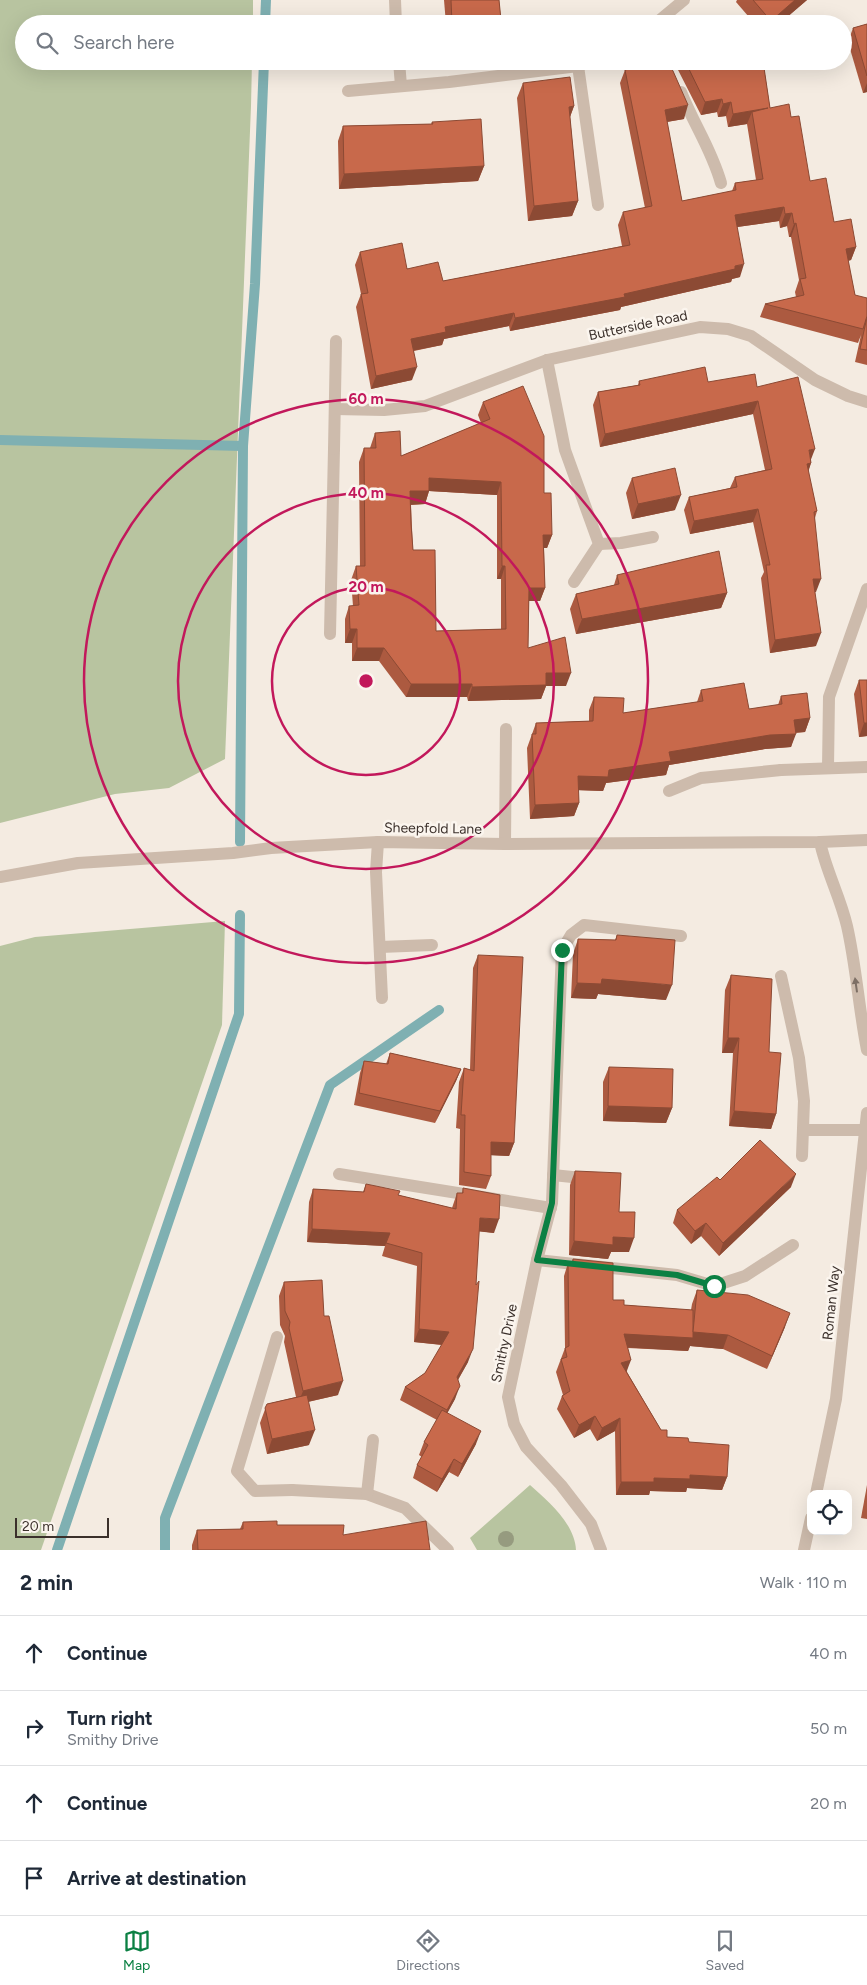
<!DOCTYPE html>
<meta charset="utf-8">
<style>
:root{--surface:#fff;--page:#f6f6f7;--text:#1f2937;--muted:#747a83;--line:#e0e1e3;--accent:#0b8043}
body{margin:0;font-family:Figtree,sans-serif;background:var(--page);color:var(--text)}
.controls{position:absolute;right:15px;bottom:15px;display:grid;overflow:hidden;border-radius:10px;box-shadow:0 5px 20px #0002}
.controls button{width:45px;height:45px;display:grid;place-items:center;padding:0;border:0;border-bottom:1px solid var(--line);background:var(--surface);color:var(--text);font:25px sans-serif}
.scale{position:absolute;left:15px;bottom:12px;width:94px;box-sizing:border-box;padding-left:5px;border:2px solid #3b302b;border-top:0;font-size:14px;line-height:18px;white-space:nowrap;color:#3b302b;-webkit-text-stroke:4px #fbf5ee;paint-order:stroke}
.stop{position:absolute;width:15px;height:15px;margin:-11px;border:4px solid #0b8043;border-radius:50%;background:#fff}
.stop.end{background:#0b8043;border-color:#fff;box-shadow:0 1px 5px #0008}
.list{margin:0;padding:0;list-style:none}
h2{display:flex;justify-content:space-between;align-items:center;height:65px;margin:0;padding:0 20px;font-size:21px}
h2 small{font-size:16px;font-weight:400;color:var(--muted)}
.list li{display:grid;grid-template-columns:32px 1fr auto;gap:15px;align-items:center;box-sizing:border-box;height:75px;padding:0 20px;border-top:1px solid var(--line)}
.list b{display:block;font-size:19px;white-space:nowrap}
.list p{margin:0;font-size:16px;white-space:nowrap;color:var(--muted)}
.list em{font-size:16px;font-style:normal;color:var(--muted)}
.icon{flex:none;width:28px;height:28px;fill:none;stroke:currentColor;stroke-width:2;stroke-linecap:round;stroke-linejoin:round}
.map{position:relative;flex:none;width:867px;height:1550px;overflow:hidden}
.search{position:absolute;background:var(--surface);box-shadow:0 5px 20px #0002;left:15px;right:15px;top:15px;height:55px;display:flex;align-items:center;gap:12px;box-sizing:border-box;padding:0 18px;border-radius:28px;color:var(--muted);font-size:19px}
.sheet{height:365px;background:var(--surface)}
nav{display:flex;justify-content:space-around;align-items:center;box-sizing:border-box;height:70px;border-top:1px solid var(--line);background:var(--surface);font-size:14px;color:var(--muted)}
nav a{display:grid;justify-items:center;gap:2px}
nav .on{color:var(--accent)}
.map>svg:first-child{display:block}
.green{fill:#b8c4a0}
.lines{fill:none;stroke-linecap:round;stroke-linejoin:round}
.stream{stroke:#7fb0b2;stroke-width:10}
.service{stroke:#cdbbac;stroke-width:12}
.minor{stroke:#cdbbac;stroke-width:12}
.tertiary{stroke:#cdbbac;stroke-width:12}
.tree{fill:#969b7f}
.wall{fill:#ac5a40;fill-rule:evenodd}
.shaded-wall{fill:#8c4a34}
.building{fill:#c8694b;stroke:#8c4a34;fill-rule:evenodd}
.oneway{fill:#7d6f65}
.route{stroke:#0b8043;stroke-width:6}
.ring{fill:none;stroke:#c2185b;stroke-width:2.5}
.labels{text-anchor:middle;stroke-width:5;stroke-linejoin:round;paint-order:stroke}
.street-label{font-size:14px;fill:#3b302b;stroke:#fbf5ee}
.centre{fill:#c2185b;stroke:#fbf5ee;stroke-width:2.5}
.ring-label{font-size:15px;text-anchor:middle;font-weight:bold;fill:#c2185b;stroke:#fbf5ee;stroke-width:5;stroke-linejoin:round;paint-order:stroke}
</style>
<div class="map">
<svg width="867" height="1550" viewBox="0 0 867 1550">
<rect width="100%" height="100%" fill="#f4ebe1"/>
<!-- green -->
<g class="green">
<polygon points="0,0 253,0 253,24 24,24 24,61 252,61 251,106 225,759 169,788 115,794 0,823"/>
<polygon points="225,921 222,1025 41,1550 0,1550 0,946 35,937"/>
<path d="M530,1485C548,1501 575,1524 576,1550H477L470,1538Z"/>
</g>
<g class="lines">
<!-- stream -->
<g class="stream">
<polyline points="265,24 266,0"/>
<polyline points="0,440 243,446"/>
<polyline points="240,842 243,446 255,284 264,61"/>
<polyline points="57,1550 239,1014 240,915"/>
<polyline points="165,1550 165,1518 330,1085 439,1010"/>
</g>
<!-- service -->
<g class="service">
<polyline points="578,66 598,205"/>
<path d="M681,92C694,125 711,148 721,183"/>
<polyline points="330,634 334,449"/>
<polyline points="669,791 701,778 781,770"/>
<polyline points="378,842 376,872 382,998"/>
<polyline points="505,844 506,729"/>
<polyline points="380,947 432,945"/>
<polyline points="781,976 799,1058 804,1101 802,1156"/>
<polyline points="559,1024 562,950 571,935 584,925 681,936"/>
<polyline points="803,1130 866,1130"/>
<polyline points="339,1174 551,1208"/>
<polyline points="537,1260 677,1275 714,1286 745,1276 793,1245"/>
<polyline points="277,1337 237,1471 255,1491 292,1490"/>
</g>
<!-- minor -->
<g class="minor">
<polyline points="395,0 396,24"/>
<polyline points="655,24 684,0"/>
<polyline points="399,61 401,86"/>
<polyline points="348,91 449,82 578,66 594,61"/>
<polyline points="547,360 565,450 599,544 574,582"/>
<polyline points="335,409 384,410 425,406 547,360 700,327 728,329 751,336 815,380 848,396 867,402"/>
<polyline points="334,449 336,341"/>
<polyline points="599,544 621,543 653,537"/>
<polyline points="828,768 829,697 867,589"/>
<polyline points="781,770 867,767"/>
<polyline points="559,1024 552,1203 537,1260 508,1397 514,1424 526,1447 561,1485 591,1524 601,1550"/>
<polyline points="553,1175 591,1179"/>
<polyline points="292,1490 367,1494 405,1508 448,1550"/>
<polyline points="367,1494 373,1440"/>
</g>
<!-- tertiary -->
<g class="tertiary">
<path d="M820,842C826,871 840,896 847,926C856,965 859,1010 867,1050"/>
<polyline points="0,877 78,863 233,853 271,848 378,842 505,844 820,842 867,840"/>
<polyline points="816,1494 836,1399 867,1113"/>
<polyline points="804,1550 811,1518"/>
</g>
</g>
<!-- trees -->
<circle class="tree" cx="506" cy="1539" r="8"/>
<!-- wall -->
<g class="wall">
<polygon points="444,0 499,0 501,20 499,24 446,24"/>
<polygon points="737,0 807,0 779,24 755,24 736,2"/>
<polygon points="867,24 867,92 863,93 848,42 853,28"/>
<polygon points="631,61 684,119 667,122 682,201 732,191 735,183 756,180 747,124 728,127 726,116 718,117 717,112 701,115 676,66 678,61 763,61 770,108 791,117 810,181 834,222 856,247 851,260 848,261 855,295 867,317 867,365 855,362 861,335 858,343 760,317 765,304 796,297 795,292 799,280 791,237 789,237 787,226 780,228 779,221 737,227 740,277 732,279 731,282 621,307 620,310 599,314 510,331 509,326 444,339 442,345 414,351 412,380 371,389 356,307 361,294 355,265 360,252 443,281 622,246 618,225 623,212 645,208 620,83 625,70 628,69"/>
<polygon points="523,83 574,106 570,117 578,201 572,216 528,221 517,98"/>
<polygon points="432,122 484,166 478,181 339,189 338,141 343,126 431,124"/>
<polygon points="639,381 708,382 757,387 811,460 811,463 808,471 817,511 815,518 816,592 815,592 816,646 770,653 761,578 764,572 753,522 690,534 684,510 689,497 730,488 735,477 765,470 753,414 600,447 593,405 598,392 638,385"/>
<path d="M483,402L544,493L552,535L547,548H544L545,588L540,601H529L528,648L566,686H546L541,699L468,701L467,697H406L379,661H352V643H345V619L349,606H353L351,580L356,566H360L359,462L364,448H370L375,433L401,456L481,423L478,415ZM429,491L497,495V579H501V629L436,631L413,550L411,505L425,504Z"/>
<polygon points="632,478 675,510 632,519 626,493"/>
<polygon points="617,575 727,593 721,608 576,634 570,609 576,594 614,585"/>
<polygon points="859,680 867,680 867,736 859,737 854,694"/>
<polygon points="701,690 749,709 778,705 781,696 810,718 805,732 795,733 791,747 765,749 669,765 666,775 606,783 603,791 578,790 579,803 574,816 530,819 527,748 536,723 589,721 589,710 594,697 623,713 697,702"/>
<polygon points="617,935 666,1000 598,994 596,999 571,998 573,954 578,939 615,940"/>
<polygon points="478,955 514,1143 509,1156 491,1155 491,1176 486,1189 459,1185 460,1129 456,1128 459,1082 464,1068 470,1070 473,968"/>
<polygon points="731,975 769,1052 776,1114 771,1129 729,1126 733,1053 722,1053 725,990"/>
<polygon points="390,1053 461,1069 456,1081 435,1123 354,1105 360,1073 364,1061 386,1064"/>
<polygon points="609,1067 672,1108 666,1123 603,1121 603,1082"/>
<polygon points="575,1171 619,1212 629,1252 611,1252 608,1259 569,1255 570,1185"/>
<polygon points="720,1180 791,1187 719,1256 701,1236 691,1244 673,1223 677,1210"/>
<polygon points="366,1184 398,1195 452,1208 457,1193 462,1193 463,1188 494,1233 479,1231 468,1362 458,1380 455,1399 447,1413 476,1444 458,1477 449,1472 437,1492 413,1478 417,1465 422,1457 419,1455 424,1442 437,1420 400,1400 405,1387 425,1373 442,1345 414,1342 417,1266 382,1256 385,1246 307,1242 309,1202 313,1189 363,1192"/>
<polygon points="573,1259 613,1300 624,1305 691,1310 692,1304 697,1290 785,1327 767,1369 723,1349 690,1346 688,1351 628,1348 627,1372 661,1430 667,1437 689,1442 727,1477 722,1490 687,1488 686,1492 650,1491 649,1495 616,1495 615,1431 597,1441 590,1429 574,1438 557,1409 562,1396 563,1395 556,1372 565,1348 564,1276 568,1263 571,1263"/>
<polygon points="284,1282 324,1316 338,1395 308,1402 309,1445 267,1454 260,1423 267,1404 296,1397 284,1342 285,1336 280,1325 279,1296"/>
<polygon points="867,1485 867,1519 861,1518"/>
<polygon points="243,1522 277,1525 430,1550 192,1550 192,1545 197,1530 240,1529"/>
</g>
<!-- shaded-wall -->
<g class="shaded-wall">
<polygon points="795,0 807,0 779,24 770,24 771,21"/>
<polygon points="501,20 499,24 452,24 452,23"/>
<polygon points="867,83 867,92 863,93"/>
<polygon points="722,99 717,112 701,115 705,102"/>
<polygon points="731,102 726,116 718,117 723,104"/>
<polygon points="688,105 684,119 660,123 665,110"/>
<polygon points="574,106 568,122 569,107"/>
<polygon points="768,108 752,112 747,124 728,127 733,114"/>
<polygon points="484,166 478,181 339,189 344,174"/>
<polygon points="578,201 572,216 528,221 534,206"/>
<polygon points="784,207 779,221 730,228 735,215"/>
<polygon points="792,213 787,226 780,228 785,214"/>
<polygon points="796,223 791,237 789,237 794,224"/>
<polygon points="856,247 851,260 841,262 846,249"/>
<polygon points="744,264 740,277 732,279 731,282 621,307 620,310 510,331 515,318 624,294"/>
<polygon points="514,313 509,326 444,339 442,345 406,352 411,339 445,327"/>
<polygon points="417,367 412,380 371,389 376,376"/>
<polygon points="758,401 753,414 600,447 605,434"/>
<polygon points="815,449 810,462 809,450"/>
<polygon points="811,463 807,476 807,464"/>
<polygon points="429,478 501,482 497,495 429,491 425,504 405,505 410,491"/>
<polygon points="681,495 675,510 632,519 638,504"/>
<polygon points="758,509 753,522 690,534 694,521"/>
<polygon points="543,535 552,535 547,548 538,548"/>
<polygon points="502,566 505,566 501,579 497,579"/>
<polygon points="813,579 821,579 816,592 808,593"/>
<polygon points="529,588 545,588 540,601 524,601"/>
<polygon points="727,593 721,608 576,634 582,619"/>
<polygon points="350,629 357,629 352,643 345,643"/>
<polygon points="821,633 816,646 770,653 775,640"/>
<polygon points="357,648 384,648 379,661 352,661"/>
<polygon points="546,673 571,673 566,686 546,686 541,699 468,701 472,687"/>
<polygon points="411,684 472,684 467,697 406,697"/>
<polygon points="810,718 805,732 789,733 794,720"/>
<polygon points="864,723 867,723 867,736 859,737"/>
<polygon points="796,734 791,747 765,749 669,765 666,775 606,783 603,791 573,790 578,776 609,770 669,752 770,735"/>
<polygon points="579,803 574,816 530,819 535,805"/>
<polygon points="602,979 672,985 666,1000 598,994 596,999 571,998 577,983"/>
<polygon points="728,1038 739,1038 733,1053 722,1053"/>
<polygon points="461,1069 456,1081 435,1123 440,1111"/>
<polygon points="608,1106 672,1108 666,1123 603,1121"/>
<polygon points="734,1111 776,1114 771,1129 729,1126"/>
<polygon points="491,1142 514,1143 509,1156 486,1155"/>
<polygon points="796,1174 791,1187 719,1256 723,1243"/>
<polygon points="480,1218 499,1219 494,1233 475,1231"/>
<polygon points="706,1223 701,1236 691,1244 695,1231"/>
<polygon points="312,1229 390,1233 385,1246 307,1242"/>
<polygon points="613,1237 634,1238 629,1252 611,1252 608,1259 569,1255 574,1241"/>
<polygon points="790,1313 785,1327 767,1369 772,1356"/>
<polygon points="419,1329 449,1332 444,1345 414,1342"/>
<polygon points="693,1332 728,1335 723,1349 690,1346 688,1351 619,1347 624,1334"/>
<polygon points="473,1349 468,1362 452,1390 457,1377"/>
<polygon points="631,1360 626,1373 621,1363"/>
<polygon points="343,1381 338,1395 298,1404 303,1391"/>
<polygon points="460,1386 455,1399 442,1423 447,1410"/>
<polygon points="595,1416 590,1429 574,1438 579,1425"/>
<polygon points="620,1418 615,1431 597,1441 602,1428"/>
<polygon points="315,1430 309,1445 267,1454 272,1439"/>
<polygon points="481,1431 476,1444 458,1477 462,1464"/>
<polygon points="454,1459 449,1472 437,1492 442,1479"/>
<polygon points="690,1475 727,1477 722,1490 687,1488 686,1492 650,1491 649,1495 616,1495 621,1482 654,1478"/>
</g>
<!-- building -->
<g class="building">
<polygon points="451,0 499,0 501,20 452,23"/>
<polygon points="753,0 795,0 771,21"/>
<polygon points="867,24 867,76 853,28"/>
<polygon points="631,61 666,61 673,71 688,105 665,110 682,201 736,190 735,183 763,179 752,112 768,108 733,114 731,102 723,104 722,99 705,102 685,61 763,61 770,108 789,104 791,117 799,116 810,181 826,178 834,222 851,219 856,247 846,249 855,295 867,298 867,316 863,329 765,304 804,295 800,279 806,278 796,223 794,224 792,213 785,214 784,207 735,215 744,264 735,266 735,269 624,294 625,297 604,301 515,318 514,313 445,327 446,332 411,339 417,367 376,376 361,294 368,293 360,252 402,243 407,269 438,262 443,281 630,245 623,212 652,206 625,70 633,68"/>
<polygon points="570,77 574,106 569,107 578,201 534,206 523,83"/>
<polygon points="481,119 484,166 344,174 343,126 433,124 432,122"/>
<polygon points="867,317 867,350 860,349"/>
<polygon points="705,367 708,382 755,374 757,387 798,377 815,449 809,450 811,463 807,464 817,511 814,512 821,579 813,579 821,633 775,640 766,565 770,565 758,509 694,521 689,497 737,487 735,477 772,469 758,401 605,434 598,392 640,385 639,381"/>
<path d="M523,386L544,436V493H551L552,535H543L545,588H529L528,648L565,637L571,673H546V685L472,687V684H411L384,648H357V629H350L349,606L359,605L356,566H365L364,448H376L375,433L400,431L401,456L490,419L483,402ZM429,478L501,482L502,566H505L506,629L436,631L435,550H413L411,524L410,491H429Z"/>
<polygon points="675,468 681,495 638,504 632,478"/>
<polygon points="719,551 727,593 582,619 576,594 619,584 617,575"/>
<polygon points="859,680 867,680 867,723 864,723"/>
<polygon points="744,683 749,709 782,704 781,696 807,693 810,718 794,720 796,734 770,735 669,752 671,761 609,770 608,777 578,776 579,803 535,805 532,734 536,734 536,723 593,721 594,697 624,698 623,713 703,701 701,690"/>
<polygon points="617,935 675,940 672,985 602,979 601,984 577,983 578,939 616,940"/>
<polygon points="478,955 523,957 514,1143 491,1142 491,1176 464,1172 465,1115 461,1115 464,1068 474,1071"/>
<polygon points="731,975 772,979 769,1052 781,1053 776,1114 734,1111 739,1038 728,1038"/>
<polygon points="390,1053 461,1069 440,1111 359,1093 364,1061 388,1064"/>
<polygon points="609,1067 673,1069 672,1108 608,1106"/>
<polygon points="760,1140 796,1174 723,1243 706,1223 695,1231 677,1210 717,1177 720,1180"/>
<polygon points="575,1171 621,1173 619,1212 635,1212 634,1238 613,1237 613,1245 574,1241"/>
<polygon points="366,1184 400,1191 398,1195 456,1209 457,1193 463,1193 463,1188 500,1195 499,1219 480,1218 476,1285 479,1281 473,1349 457,1377 460,1386 447,1410 405,1387 425,1373 449,1332 419,1329 422,1253 386,1243 390,1233 312,1229 313,1189 364,1192"/>
<polygon points="573,1259 613,1263 613,1300 624,1300 624,1305 693,1310 693,1338 624,1334 631,1360 621,1363 661,1430 667,1430 667,1437 688,1438 689,1442 729,1445 727,1477 690,1475 690,1479 654,1478 654,1482 621,1482 620,1418 602,1428 595,1416 579,1425 562,1396 570,1391 561,1359 567,1357 565,1348 569,1346 568,1263 573,1263"/>
<polygon points="322,1280 324,1316 329,1316 343,1381 303,1391 289,1328 290,1322 285,1311 284,1282"/>
<polygon points="697,1290 748,1295 790,1313 772,1356 728,1335 693,1332"/>
<polygon points="307,1395 315,1430 272,1439 265,1408 267,1404"/>
<polygon points="442,1410 481,1431 462,1464 454,1459 442,1479 417,1465 428,1445 424,1442"/>
<polygon points="277,1521 277,1525 344,1525 343,1535 426,1521 430,1550 198,1550 197,1530 243,1529 243,1522"/>
</g>
<!-- one-way arrows -->
<defs><path id="oneway-solid" d="M-6-.8H1V-3.2L6.5 0L1 3.2V.8H-6Z" transform="scale(1.25)"/></defs>
<use class="oneway" href="#oneway-solid" transform="translate(856 985) rotate(-98)"/>
<g class="lines">
<!-- route -->
<polyline class="route" points="562,950 552,1203 537,1260 677,1275 714,1286"/>
</g>
<!-- distance rings -->
<g class="ring">
<circle cx="366" cy="681" r="94"/>
<circle cx="366" cy="681" r="188"/>
<circle cx="366" cy="681" r="282"/>
</g>
<g class="labels">
<!-- street labels -->
<g class="street-label">
<text transform="translate(638 325) rotate(-12)" y="5">Butterside Road</text>
<text transform="translate(433 828) rotate(1)" y="5">Sheepfold Lane</text>
<text transform="translate(831 1303) rotate(-84)" y="5">Roman Way</text>
<text transform="translate(504 1343) rotate(-78)" y="5">Smithy Drive</text>
</g>
</g>
<circle cx="366" cy="681" r="8" class="centre"/>
<g class="ring-label">
<text x="366" y="404">60 m</text>
<text x="366" y="498">40 m</text>
<text x="366" y="592">20 m</text>
</g>
</svg>
<div class="controls">
<button><svg class="icon" aria-label="locate" viewBox="0 0 24 24"><circle cx="12" cy="12" r="6"/><path d="M12 2v4M12 18v4M2 12h4M18 12h4"/></svg></button>
</div>
<div class="scale">20 m</div>
<div class="stop" style="left:714px;top:1286px"></div>
<div class="stop end" style="left:562px;top:950px"></div>
<div class="search"><svg class="icon" aria-label="search" viewBox="0 0 24 24"><circle cx="10" cy="10" r="6"/><path d="M15 15l6 6"/></svg>Search here</div>
</div>
<section class="sheet">
<h2>2 min<small>Walk · 110 m</small></h2>
<ul class="list">
<li><svg class="icon" aria-label="ahead" viewBox="0 0 24 24"><path d="M12 20V5M6 11l6-6 6 6"/></svg><div><b>Continue</b></div><em>40 m</em></li>
<li><svg class="icon" aria-label="right" viewBox="0 0 24 24"><path d="M7 20v-9h11M14 6l5 5-5 5"/></svg><div><b>Turn right</b><p>Smithy Drive</p></div><em>50 m</em></li>
<li><svg class="icon" aria-label="ahead" viewBox="0 0 24 24"><path d="M12 20V5M6 11l6-6 6 6"/></svg><div><b>Continue</b></div><em>20 m</em></li>
<li><svg class="icon" aria-label="arrive" viewBox="0 0 24 24"><path d="M6 21V4h12l-3 4 3 4H6"/></svg><div><b>Arrive at destination</b></div></li>
</ul>
</section>
<nav>
<a class="on"><svg class="icon" aria-label="map" viewBox="0 0 24 24"><path d="M3 6l6-2 6 2 6-2v14l-6 2-6-2-6 2zM9 4v14M15 6v14"/></svg>Map</a>
<a><svg class="icon" aria-label="directions" viewBox="0 0 24 24"><path d="M12 3l9 9-9 9-9-9zM9 14v-3h6M13 9l2 2-2 2"/></svg>Directions</a>
<a><svg class="icon" aria-label="saved" viewBox="0 0 24 24"><path d="M7 4h10v16l-5-4-5 4z"/></svg>Saved</a>
</nav>
